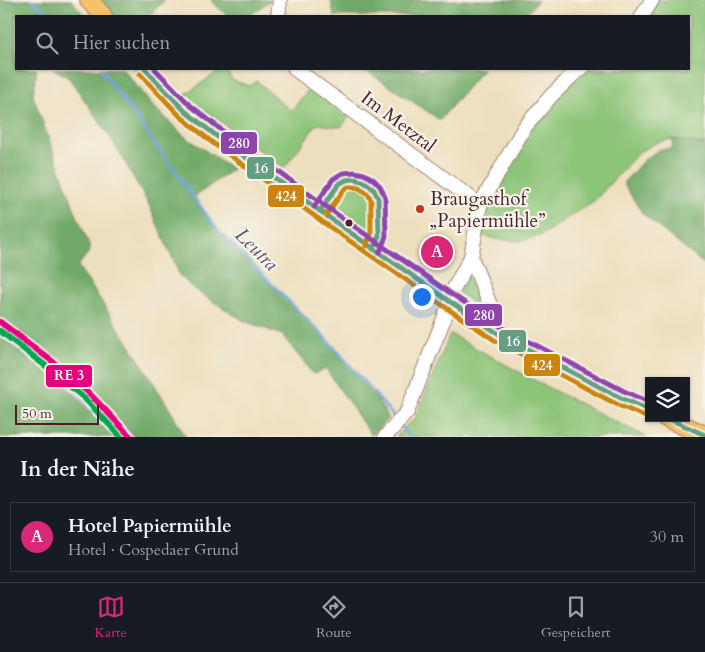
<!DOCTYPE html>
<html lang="de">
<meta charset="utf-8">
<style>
:root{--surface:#171b24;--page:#242831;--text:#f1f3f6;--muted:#9ea1a6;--line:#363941;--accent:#db2777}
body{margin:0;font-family:Cardo,serif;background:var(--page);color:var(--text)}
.controls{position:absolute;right:15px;bottom:15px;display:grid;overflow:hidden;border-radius:0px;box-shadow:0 1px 4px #0004}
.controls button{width:45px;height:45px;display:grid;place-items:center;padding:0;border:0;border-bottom:1px solid var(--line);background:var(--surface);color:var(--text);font:25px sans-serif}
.scale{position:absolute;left:15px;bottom:12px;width:84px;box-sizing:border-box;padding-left:5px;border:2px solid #4a1f2b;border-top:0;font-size:14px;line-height:18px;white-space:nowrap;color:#4a1f2b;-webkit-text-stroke:4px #f7f3e8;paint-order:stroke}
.you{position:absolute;left:421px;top:296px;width:18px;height:18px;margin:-12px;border:4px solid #fff;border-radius:50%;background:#1a73e8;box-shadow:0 0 0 8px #1a73e833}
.badge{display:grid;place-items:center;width:32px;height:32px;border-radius:50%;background:var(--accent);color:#fff;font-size:16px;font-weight:700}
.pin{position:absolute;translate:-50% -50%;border:2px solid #fff;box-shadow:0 1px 5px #0006}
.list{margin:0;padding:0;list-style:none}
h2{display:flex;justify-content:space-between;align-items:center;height:65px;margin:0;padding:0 20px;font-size:21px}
h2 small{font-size:16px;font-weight:400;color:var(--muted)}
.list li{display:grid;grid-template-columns:32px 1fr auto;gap:15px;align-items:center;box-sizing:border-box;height:70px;margin:0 10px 10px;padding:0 10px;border:1px solid var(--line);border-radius:0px}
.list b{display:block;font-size:19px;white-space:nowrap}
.list p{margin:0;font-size:16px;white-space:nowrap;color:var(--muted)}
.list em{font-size:16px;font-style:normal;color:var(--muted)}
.icon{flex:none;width:28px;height:28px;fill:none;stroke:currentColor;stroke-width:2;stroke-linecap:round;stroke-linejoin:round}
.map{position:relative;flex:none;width:705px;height:437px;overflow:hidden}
.search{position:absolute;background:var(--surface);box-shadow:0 1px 4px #0004;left:15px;right:15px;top:15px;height:55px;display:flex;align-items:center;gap:12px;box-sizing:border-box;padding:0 18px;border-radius:0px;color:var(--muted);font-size:19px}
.sheet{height:145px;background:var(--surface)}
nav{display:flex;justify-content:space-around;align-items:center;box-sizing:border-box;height:70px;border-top:1px solid var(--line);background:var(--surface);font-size:14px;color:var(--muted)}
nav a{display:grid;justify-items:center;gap:2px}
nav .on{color:var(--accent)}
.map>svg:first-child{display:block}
.industrial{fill:#c9bfd7}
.green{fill:#8cc478;stroke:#6b7252}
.forest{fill:#71aa68;stroke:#5e644a}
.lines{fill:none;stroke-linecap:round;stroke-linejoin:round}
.stream{stroke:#6d9ed7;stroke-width:3}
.minor-casing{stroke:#9c7f74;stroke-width:16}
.major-casing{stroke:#9c7f74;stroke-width:20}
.minor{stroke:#fff;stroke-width:14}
.major{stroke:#f7c06b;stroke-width:18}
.bus-1-casing{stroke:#f7f3e8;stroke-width:9}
.bus-2-casing{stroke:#f7f3e8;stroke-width:9}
.bus-3-casing{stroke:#f7f3e8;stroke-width:9}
.bus-1{stroke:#659e82;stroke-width:5}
.bus-2{stroke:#cc840b;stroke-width:5}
.bus-3{stroke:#8e44ad;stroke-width:5}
.rail-1-casing{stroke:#f7f3e8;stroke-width:10}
.rail-2-casing{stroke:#f7f3e8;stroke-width:10}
.rail-1{stroke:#e5007d;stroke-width:6}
.rail-2{stroke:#00a651;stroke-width:6}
.poi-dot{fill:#c8321e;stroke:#f7f3e8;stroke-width:2}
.bus-dot{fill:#4a1f2b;stroke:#f7f3e8;stroke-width:2}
.labels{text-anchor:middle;stroke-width:4.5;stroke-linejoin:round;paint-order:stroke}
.street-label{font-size:19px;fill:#4a1f2b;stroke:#f7f3e8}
.poi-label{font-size:19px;fill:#4a1f2b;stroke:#f7f3e8;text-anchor:start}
.water-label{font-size:20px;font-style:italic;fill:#585270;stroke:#f7f3e8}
.line-badge{stroke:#f7f3e8;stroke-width:2}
.badge-label{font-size:14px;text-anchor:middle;font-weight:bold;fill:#fff}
</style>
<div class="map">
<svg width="705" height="437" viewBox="0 0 705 437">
<rect width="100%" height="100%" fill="#f7f3e8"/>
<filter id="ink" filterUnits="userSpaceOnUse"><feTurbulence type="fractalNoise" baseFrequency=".02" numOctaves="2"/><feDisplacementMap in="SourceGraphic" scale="10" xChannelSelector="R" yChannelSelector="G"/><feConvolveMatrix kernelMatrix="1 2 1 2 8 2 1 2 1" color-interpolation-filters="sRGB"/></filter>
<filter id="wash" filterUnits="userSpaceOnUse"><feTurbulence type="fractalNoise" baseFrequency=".0096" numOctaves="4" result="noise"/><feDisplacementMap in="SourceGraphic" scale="20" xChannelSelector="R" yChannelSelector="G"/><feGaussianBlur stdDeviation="1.12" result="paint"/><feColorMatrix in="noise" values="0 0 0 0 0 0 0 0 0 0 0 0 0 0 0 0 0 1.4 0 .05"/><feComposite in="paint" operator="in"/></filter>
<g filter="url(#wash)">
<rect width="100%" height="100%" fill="#eddfbe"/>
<!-- industrial -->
<polygon class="industrial" points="0,319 84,383 135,437 114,437 74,394 0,337"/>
<!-- green -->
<g class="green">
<polygon points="652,0 705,0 705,145 673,139 658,142 639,152 595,200 540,236 519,241 496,239 478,234 480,205 552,95 581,69 689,69 689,16 642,16"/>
<polygon points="222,69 226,69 232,80 249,86 257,81 291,111 312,85 349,117 341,127 317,124 284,168 184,95"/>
<polygon points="356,186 365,188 372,198 371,227 368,228 334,204 338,191 345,187"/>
<polygon points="467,275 489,314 459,293"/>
<polygon points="450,334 543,385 646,437 396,437 407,425 415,419"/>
</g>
<!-- forest -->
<g class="forest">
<path d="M0,0H71L85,16H16V69H37L33,96L76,213L91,249L78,266C115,322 152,378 186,437H135L84,383L0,319Z"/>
<polygon points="94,0 165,0 149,16 109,16"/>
<polygon points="210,0 271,0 249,16 228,16"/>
<polygon points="331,0 538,0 525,16 334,16"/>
<polygon points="54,69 123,69 150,103 184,136 233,169 193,198 218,231 334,347 372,392 389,418 371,435 326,369 313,374 282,335 244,321 195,290 180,276 149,205 113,141 69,78"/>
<polygon points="364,69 483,69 440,120"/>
<polygon points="673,139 705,145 705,264 701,262 643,214 623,183 645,159 660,149 672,149"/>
<polygon points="0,337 74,394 114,437 0,437"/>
</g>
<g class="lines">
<!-- stream -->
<g class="stream">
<polyline points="32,0 53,16"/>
<polyline points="101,69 216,228 334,347 396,419"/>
<polyline points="400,424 409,437"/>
</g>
</g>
</g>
<g filter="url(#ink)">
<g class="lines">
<!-- minor casing -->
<g class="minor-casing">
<g id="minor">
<polyline points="278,16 280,0"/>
<polyline points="642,16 652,0"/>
<polyline points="295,69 480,205"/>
<polyline points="471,257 494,315 499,334"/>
<polyline points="385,437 407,412 445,316 452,292 471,257 480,205 524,128 552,95 577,71 581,69"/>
</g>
</g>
<!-- major casing -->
<g class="major-casing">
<g id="major">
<polyline points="89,0 103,16"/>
<polyline points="145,69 185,111 219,138 338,224 449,301 499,334 621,398 649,410"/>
<polyline points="666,418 705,435"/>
</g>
</g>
<!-- minor -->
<use href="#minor" class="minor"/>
<!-- major -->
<use href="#major" class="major"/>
<!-- bus-1 casing -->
<g class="bus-1-casing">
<g id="bus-1">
<polyline points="145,69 185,111 219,138 338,224 449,301 499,334 621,398 649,410"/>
<polyline points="320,211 339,184 346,180 354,179 362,181 369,185 374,190 378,198 379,236 373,249"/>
<polyline points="667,418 705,435"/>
</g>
</g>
<!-- bus-2 casing -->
<g class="bus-2-casing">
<g id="bus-2">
<polyline points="140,74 180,116 214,144 334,230 445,307 496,341 618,405 646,417"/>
<polyline points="326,215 344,190 348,187 354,187 359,188 368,194 371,200 371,234 366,246"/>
</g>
</g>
<!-- bus-3 casing -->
<g class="bus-3-casing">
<g id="bus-3">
<polyline points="155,69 190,105 224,132 342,218 453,295 503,328 624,391 649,402"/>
<polyline points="314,207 333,179 343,173 355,172 364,174 373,179 380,186 385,197 386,236 380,252"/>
</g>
</g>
<!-- bus-1 -->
<use href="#bus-1" class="bus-1"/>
<!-- bus-2 -->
<use href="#bus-2" class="bus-2"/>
<!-- bus-3 -->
<use href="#bus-3" class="bus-3"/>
<!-- rail-1 casing -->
<g class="rail-1-casing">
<polyline id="rail-1" points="0,322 52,361 90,394 131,437"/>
</g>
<!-- rail-2 casing -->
<g class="rail-2-casing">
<polyline id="rail-2" points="0,331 47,367 85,399 121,437"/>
</g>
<!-- rail-1 -->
<use href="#rail-1" class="rail-1"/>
<!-- rail-2 -->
<use href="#rail-2" class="rail-2"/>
</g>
</g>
<!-- markers -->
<circle class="poi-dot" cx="420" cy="209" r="5"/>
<circle class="bus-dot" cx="349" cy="223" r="4.5"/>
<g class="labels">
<!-- street labels -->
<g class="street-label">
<text transform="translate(399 121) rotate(37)" y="7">Im Metztal</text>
</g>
<!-- poi labels -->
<g class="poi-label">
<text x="430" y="205">Braugasthof<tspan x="430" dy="22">„Papiermühle”</tspan></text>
</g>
<!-- water labels -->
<g class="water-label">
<text transform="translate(257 249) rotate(45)" y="7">Leutra</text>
</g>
</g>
<g class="line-badge">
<rect x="220" y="131" width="38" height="24" rx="5" fill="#8e44ad"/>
<rect x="246" y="156" width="29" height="24" rx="5" fill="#659e82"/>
<rect x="267" y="184" width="38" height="24" rx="5" fill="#cc840b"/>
<rect x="464" y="303" width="39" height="24" rx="5" fill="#8e44ad"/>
<rect x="498" y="329" width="29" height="24" rx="5" fill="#659e82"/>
<rect x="523" y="353" width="38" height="24" rx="5" fill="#cc840b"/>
<rect x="45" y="364" width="48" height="24" rx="5" fill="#e5007d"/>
</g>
<g class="badge-label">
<text x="239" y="148">280</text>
<text x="261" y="173">16</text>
<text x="286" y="201">424</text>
<text x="484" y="320">280</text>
<text x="513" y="346">16</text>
<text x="542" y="370">424</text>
<text x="69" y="380">RE 3</text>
</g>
</svg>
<div class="controls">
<button><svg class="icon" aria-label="layers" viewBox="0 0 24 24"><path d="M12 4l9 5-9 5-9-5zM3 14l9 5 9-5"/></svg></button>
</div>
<div class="scale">50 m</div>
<div class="you"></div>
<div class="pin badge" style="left:437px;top:252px">A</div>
<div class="search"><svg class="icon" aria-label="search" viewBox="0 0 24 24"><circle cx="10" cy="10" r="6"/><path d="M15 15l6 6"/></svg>Hier suchen</div>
</div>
<section class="sheet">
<h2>In der Nähe<small></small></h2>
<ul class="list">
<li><span class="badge">A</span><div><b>Hotel Papiermühle</b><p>Hotel · Cospedaer Grund</p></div><em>30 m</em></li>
</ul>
</section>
<nav>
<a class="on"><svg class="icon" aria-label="map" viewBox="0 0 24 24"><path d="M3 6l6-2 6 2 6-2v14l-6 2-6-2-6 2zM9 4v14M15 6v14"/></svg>Karte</a>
<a><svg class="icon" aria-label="directions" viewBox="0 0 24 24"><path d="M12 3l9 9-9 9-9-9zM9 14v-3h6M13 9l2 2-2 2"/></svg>Route</a>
<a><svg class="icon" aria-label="saved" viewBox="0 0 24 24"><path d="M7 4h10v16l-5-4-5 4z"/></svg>Gespeichert</a>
</nav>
